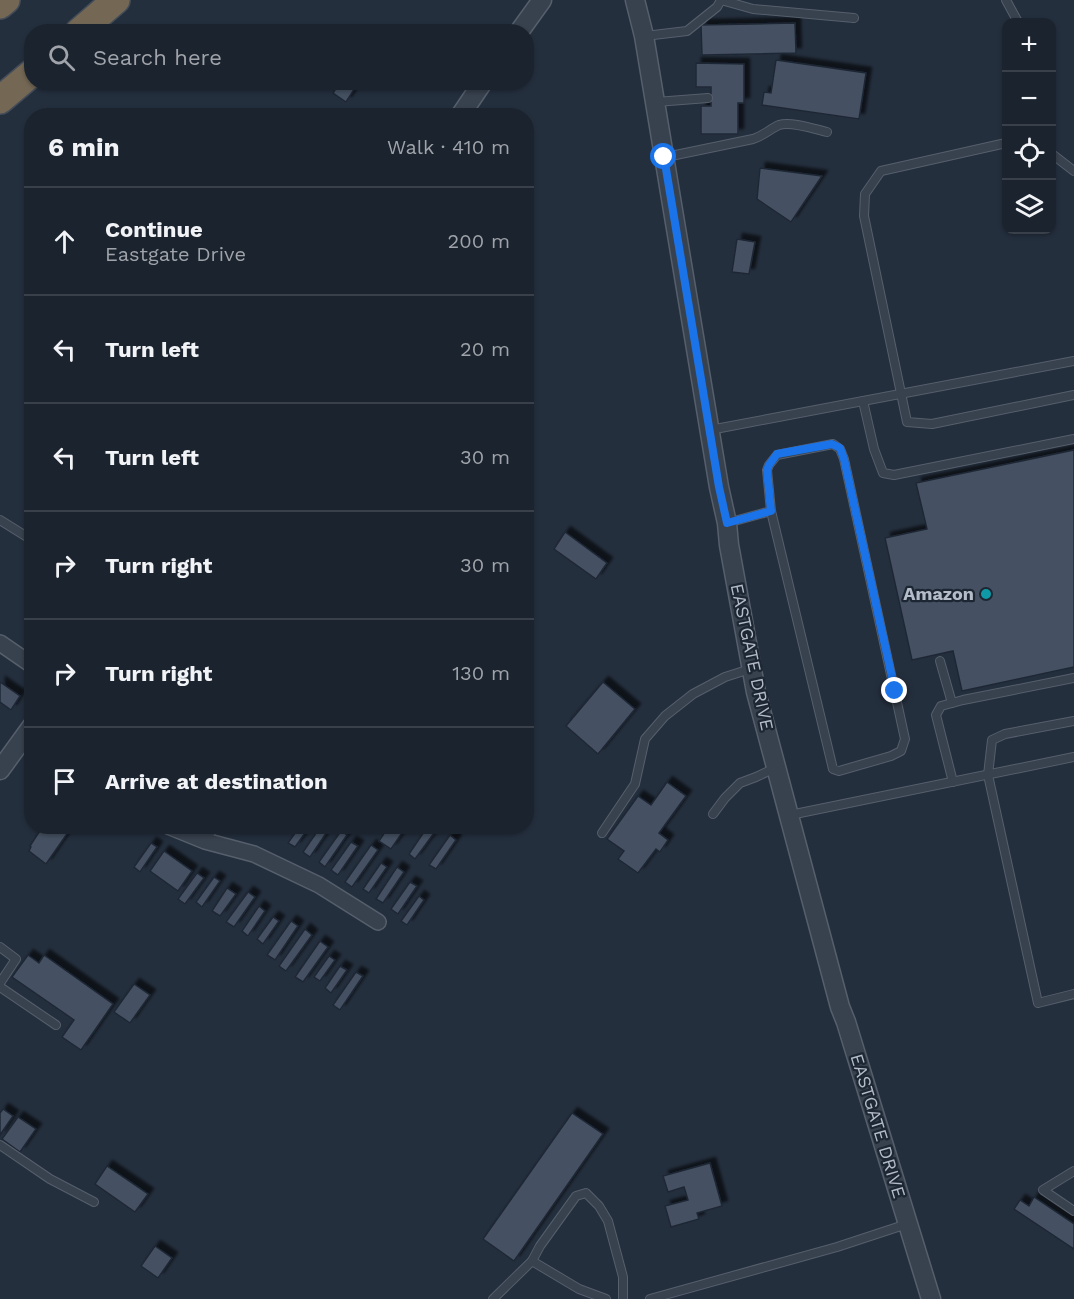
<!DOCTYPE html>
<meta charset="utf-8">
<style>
:root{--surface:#1b232e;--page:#242b36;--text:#f1f3f6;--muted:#a0a4aa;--line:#39404a}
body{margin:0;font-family:"Work Sans",sans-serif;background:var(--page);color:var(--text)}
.controls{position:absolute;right:18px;top:18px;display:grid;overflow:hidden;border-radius:12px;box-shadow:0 2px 4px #0004}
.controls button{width:54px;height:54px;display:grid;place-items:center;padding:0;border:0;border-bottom:2px solid var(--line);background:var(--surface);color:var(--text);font:30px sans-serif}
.stop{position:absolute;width:18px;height:18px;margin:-14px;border:4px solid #1a73e8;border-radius:50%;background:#fff}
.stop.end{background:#1a73e8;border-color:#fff;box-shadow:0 2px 6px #0008}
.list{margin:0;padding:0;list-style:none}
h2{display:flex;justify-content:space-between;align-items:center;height:78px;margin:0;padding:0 24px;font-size:26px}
h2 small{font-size:20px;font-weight:400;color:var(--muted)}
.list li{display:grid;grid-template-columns:39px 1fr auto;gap:18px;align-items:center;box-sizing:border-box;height:108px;padding:0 24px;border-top:2px solid var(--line)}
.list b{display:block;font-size:22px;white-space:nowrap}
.list p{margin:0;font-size:20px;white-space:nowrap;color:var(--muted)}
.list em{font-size:20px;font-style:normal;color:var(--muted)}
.icon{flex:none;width:33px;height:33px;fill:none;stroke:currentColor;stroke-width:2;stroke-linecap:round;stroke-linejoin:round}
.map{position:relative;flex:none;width:1074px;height:1299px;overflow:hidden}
.search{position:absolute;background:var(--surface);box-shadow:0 2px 4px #0004;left:24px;top:24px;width:510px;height:66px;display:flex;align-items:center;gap:15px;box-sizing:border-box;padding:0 21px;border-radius:24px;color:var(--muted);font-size:22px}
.panel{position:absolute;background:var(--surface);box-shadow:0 2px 4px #0004;left:24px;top:108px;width:510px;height:726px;border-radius:24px}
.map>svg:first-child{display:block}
.building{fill:#455162;stroke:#1f2835;stroke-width:1.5;filter:url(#shadow)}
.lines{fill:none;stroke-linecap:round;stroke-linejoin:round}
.service-casing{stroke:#565f6c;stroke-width:10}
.minor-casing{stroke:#565f6c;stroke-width:18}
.tertiary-casing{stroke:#565f6c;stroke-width:21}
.motorway-casing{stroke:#434c59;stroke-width:30}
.service{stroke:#38414e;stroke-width:8}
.minor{stroke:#38414e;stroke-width:15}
.tertiary{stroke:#38414e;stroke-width:18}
.motorway{stroke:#746855;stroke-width:27}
.route{stroke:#1a73e8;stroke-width:8}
.culture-dot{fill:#0f9aa8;stroke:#1d2633;stroke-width:2}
.labels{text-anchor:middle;stroke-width:4.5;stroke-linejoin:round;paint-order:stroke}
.poi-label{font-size:18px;font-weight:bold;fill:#b4bcc9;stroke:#1d2633;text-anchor:end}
.street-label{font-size:18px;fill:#b4bcc9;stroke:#1d2633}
</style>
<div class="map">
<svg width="1074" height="1299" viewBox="0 0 1074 1299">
<defs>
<filter id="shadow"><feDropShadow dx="5.5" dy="-5.5" stdDeviation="1.5" flood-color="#0009"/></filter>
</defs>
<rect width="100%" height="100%" fill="#242f3e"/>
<!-- building -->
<g class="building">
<polygon points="795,23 796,53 702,55 701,25"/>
<polygon points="776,60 866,73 859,119 762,105 764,92 771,93"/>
<polygon points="696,63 744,64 744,103 738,103 738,134 701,134 701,106 711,106 711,87 696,87"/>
<polygon points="340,82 347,87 350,84 355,88 346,102 333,93"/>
<polygon points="760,168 822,176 791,222 757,199"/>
<polygon points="737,239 755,242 749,274 732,272"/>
<polygon points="1074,450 1074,667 962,691 953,651 912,660 885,538 927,529 916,483"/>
<polygon points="565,532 607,563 596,579 554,549"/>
<polygon points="0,682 20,696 11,710 0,702"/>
<polygon points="603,682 635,709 598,754 566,726"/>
<polygon points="667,782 686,796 659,833 668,840 660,852 656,849 638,873 618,859 624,851 607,839 638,796 651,805"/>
<polygon points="43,826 63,826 69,831 46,864 29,851 31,847 30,846"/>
<polygon points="300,826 310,826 295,847 288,843"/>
<polygon points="321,826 326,826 329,829 310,857 303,852"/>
<polygon points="389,826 399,826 404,830 391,849 379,841"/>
<polygon points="428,826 434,826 437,829 415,859 409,854"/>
<polygon points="341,831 347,835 325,867 319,862"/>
<polygon points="450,835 456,840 436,869 429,865"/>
<polygon points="351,842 358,846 338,875 331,870"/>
<polygon points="151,843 157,847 140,872 134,867"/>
<polygon points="371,845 378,850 352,887 345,882"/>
<polygon points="164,851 192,871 178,891 150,871"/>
<polygon points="381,863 387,867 369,893 363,889"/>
<polygon points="397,867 404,872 383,903 376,899"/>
<polygon points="197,873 204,878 185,904 178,899"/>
<polygon points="214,877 220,881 202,907 196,902"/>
<polygon points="410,882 417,886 398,914 391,909"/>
<polygon points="227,888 236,894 220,916 212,911"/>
<polygon points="248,892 255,897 234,927 226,922"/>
<polygon points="419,896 424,900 407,925 401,921"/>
<polygon points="259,906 265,911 248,936 242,931"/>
<polygon points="273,917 279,921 263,944 257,939"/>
<polygon points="291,921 298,926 275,960 267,955"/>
<polygon points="305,929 312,935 286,971 279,966"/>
<polygon points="320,941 328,947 303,982 295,977"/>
<polygon points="28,955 39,963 44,955 113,1004 81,1050 62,1037 74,1020 12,977"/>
<polygon points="329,956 335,960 320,981 314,977"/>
<polygon points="340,966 347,970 331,993 325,988"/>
<polygon points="356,972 363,976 340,1010 333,1005"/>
<polygon points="134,984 150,995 130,1023 114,1012"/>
<polygon points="3,1109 13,1116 0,1135 0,1113"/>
<polygon points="572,1113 603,1134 514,1261 483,1239"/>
<polygon points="18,1117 36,1129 20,1152 2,1139"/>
<polygon points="710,1163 722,1206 697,1213 699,1219 671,1227 665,1206 688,1200 684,1187 668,1192 663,1176"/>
<polygon points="107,1166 148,1194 135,1212 95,1184"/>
<polygon points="1034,1197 1074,1224 1074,1249 1014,1209 1020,1200 1029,1206"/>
<polygon points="155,1246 172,1258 158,1278 141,1266"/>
</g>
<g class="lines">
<!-- service casing -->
<g class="service-casing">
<g id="service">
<polyline points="721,0 753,9 854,18"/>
<polyline points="1006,0 1018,22"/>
<polyline points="645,36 687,31 717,7 721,0"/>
<polyline points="656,102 708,98"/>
<polyline points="1006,143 881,171 865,194 864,216 907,422 932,424 1074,395"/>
<polyline points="1052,154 1074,171"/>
<path d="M666,157L753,139C763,136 770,129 779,125C791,121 814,129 827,132"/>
<polyline points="863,401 874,449 883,473 894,475 1074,439"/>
<polyline points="710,430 1074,361"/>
<polyline points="0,520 32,540"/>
<polyline points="727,523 771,511 767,470 769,465 777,455 833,444 840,449 844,459 905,739 901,751 891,756 839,771 833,769 771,511"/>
<polyline points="940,661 952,703"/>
<polyline points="1074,721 1005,734 992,740 988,775 1038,1003 1074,994"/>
<polyline points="953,782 936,715 941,706 963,700 1074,678"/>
<polyline points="713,814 725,798 740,783 756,777 775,768"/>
<polyline points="790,815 1074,757"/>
<polyline points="602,833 635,784 645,739 665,716 693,694 725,677 750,669"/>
<polyline points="205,841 215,826"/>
<polyline points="0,947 16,959 0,983"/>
<polyline points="0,987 56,1025"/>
<polyline points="0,1145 50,1179 94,1202"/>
<polyline points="1074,1171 1043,1190 1074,1211"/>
<polyline points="493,1299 532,1261"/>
<polyline points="606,1299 579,1289 532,1261 540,1246 576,1196 586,1193 599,1206 608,1221 623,1277 623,1299"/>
<polyline points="650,1299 837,1247 907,1224"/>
</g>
</g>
<!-- minor casing -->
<g class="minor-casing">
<g id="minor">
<polyline points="0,643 32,665"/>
<polyline points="168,826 205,841 254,854 319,885 378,922"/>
</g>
</g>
<!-- tertiary casing -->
<g class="tertiary-casing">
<g id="tertiary">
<polyline points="635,0 644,36 719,487 727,523 729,545 756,692 840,1007 846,1022 931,1299"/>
<polyline points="519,32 542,0"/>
<polyline points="460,116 483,82"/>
<polyline points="0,770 32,726"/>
</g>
</g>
<!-- motorway casing -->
<g class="motorway-casing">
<g id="motorway">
<polyline points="0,5 6,0"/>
<polyline points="79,32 116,0"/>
<polyline points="0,100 32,73"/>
</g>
</g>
<!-- service -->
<use href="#service" class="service"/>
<!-- minor -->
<use href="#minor" class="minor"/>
<!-- tertiary -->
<use href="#tertiary" class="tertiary"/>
<!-- motorway -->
<use href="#motorway" class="motorway"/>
</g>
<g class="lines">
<!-- route -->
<polyline class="route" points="664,157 719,487 727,523 771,511 767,470 769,465 777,454 832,444 840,448 844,459 895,691"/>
</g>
<!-- markers -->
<circle class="culture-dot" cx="986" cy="594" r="6"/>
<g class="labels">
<!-- poi labels -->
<g class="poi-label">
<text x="974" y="600">Amazon</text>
</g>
<!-- street labels -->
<g class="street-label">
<text transform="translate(752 657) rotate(78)" y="6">EASTGATE DRIVE</text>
<text transform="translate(878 1126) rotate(73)" y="6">EASTGATE DRIVE</text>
</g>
</g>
</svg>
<div class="controls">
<button>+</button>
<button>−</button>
<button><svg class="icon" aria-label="locate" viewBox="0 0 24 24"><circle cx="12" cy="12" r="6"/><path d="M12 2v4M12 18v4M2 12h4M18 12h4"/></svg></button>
<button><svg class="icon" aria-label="layers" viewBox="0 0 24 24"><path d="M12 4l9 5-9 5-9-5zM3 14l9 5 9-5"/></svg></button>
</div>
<div class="stop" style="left:664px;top:157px"></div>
<div class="stop end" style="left:895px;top:691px"></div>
<div class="search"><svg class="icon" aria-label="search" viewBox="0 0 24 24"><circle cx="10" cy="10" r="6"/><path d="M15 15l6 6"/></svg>Search here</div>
<section class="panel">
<h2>6 min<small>Walk · 410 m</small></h2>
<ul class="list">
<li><svg class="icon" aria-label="ahead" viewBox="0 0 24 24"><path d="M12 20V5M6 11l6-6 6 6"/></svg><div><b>Continue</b><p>Eastgate Drive</p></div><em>200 m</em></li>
<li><svg class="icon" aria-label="left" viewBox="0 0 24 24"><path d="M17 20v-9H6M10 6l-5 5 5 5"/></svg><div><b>Turn left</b></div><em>20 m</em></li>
<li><svg class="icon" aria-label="left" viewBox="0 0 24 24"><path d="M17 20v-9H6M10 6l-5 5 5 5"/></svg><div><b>Turn left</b></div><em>30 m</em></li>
<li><svg class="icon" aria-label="right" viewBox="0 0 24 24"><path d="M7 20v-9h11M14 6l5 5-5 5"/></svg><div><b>Turn right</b></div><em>30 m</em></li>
<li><svg class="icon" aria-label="right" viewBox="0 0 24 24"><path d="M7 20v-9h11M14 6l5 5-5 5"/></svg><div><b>Turn right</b></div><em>130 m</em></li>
<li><svg class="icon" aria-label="arrive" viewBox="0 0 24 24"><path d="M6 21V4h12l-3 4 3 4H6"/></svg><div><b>Arrive at destination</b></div></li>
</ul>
</section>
</div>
